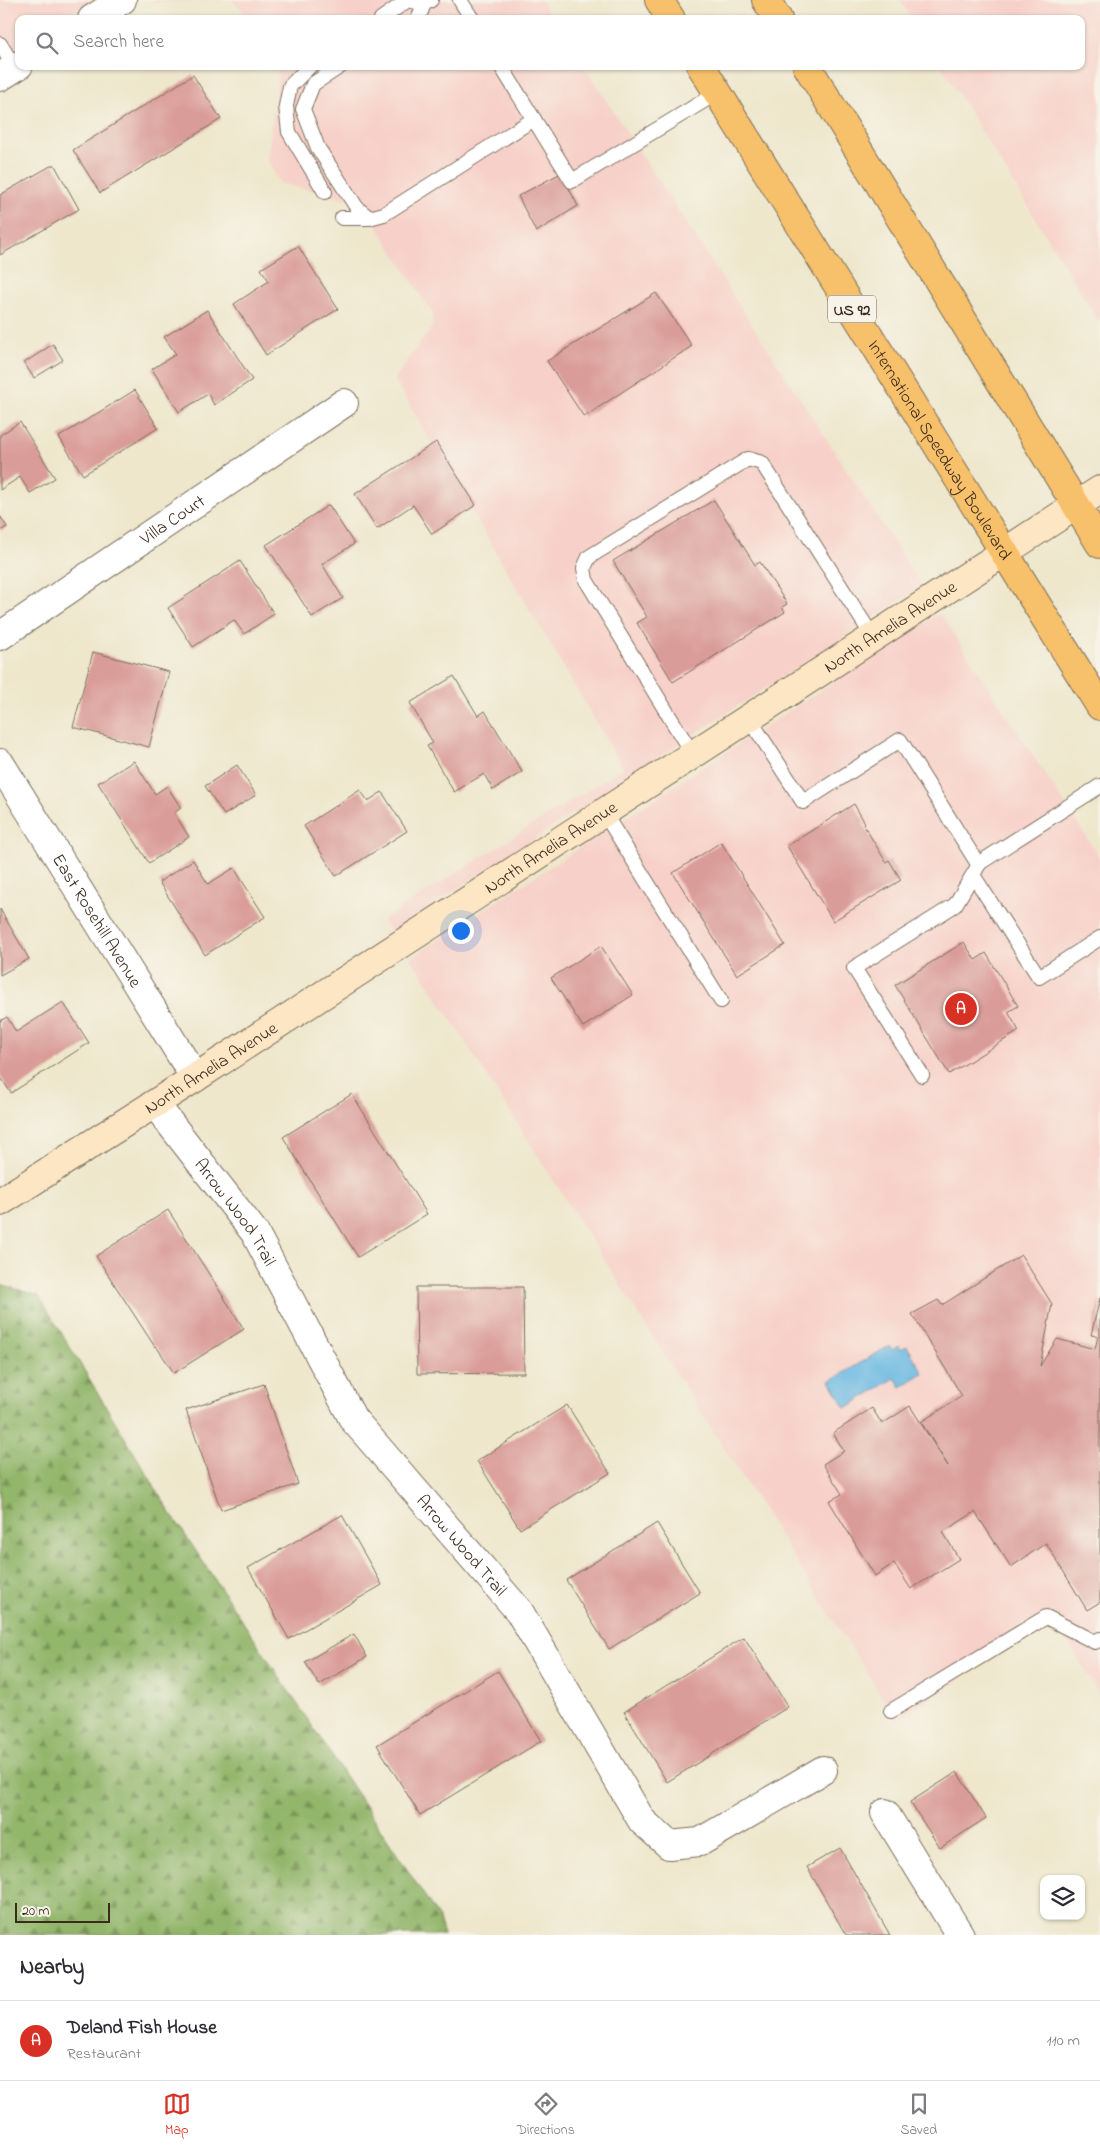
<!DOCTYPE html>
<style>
:root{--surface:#fff;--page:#f7f7f7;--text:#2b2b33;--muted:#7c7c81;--line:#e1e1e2;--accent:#d93025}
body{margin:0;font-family:"Indie Flower",sans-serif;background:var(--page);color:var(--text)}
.controls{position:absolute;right:15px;bottom:15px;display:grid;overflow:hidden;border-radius:10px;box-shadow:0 1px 4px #0004}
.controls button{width:45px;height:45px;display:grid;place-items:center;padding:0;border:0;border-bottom:1px solid var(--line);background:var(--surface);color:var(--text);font:25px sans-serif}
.scale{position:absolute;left:15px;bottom:12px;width:95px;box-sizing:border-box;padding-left:5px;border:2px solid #3b2a1e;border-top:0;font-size:14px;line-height:18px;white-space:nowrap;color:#3b2a1e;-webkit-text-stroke:4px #f7f3e8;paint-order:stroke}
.you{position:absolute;left:460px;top:930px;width:18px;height:18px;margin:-12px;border:4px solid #fff;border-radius:50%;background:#1a73e8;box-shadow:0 0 0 8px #1a73e833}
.badge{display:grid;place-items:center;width:32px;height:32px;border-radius:50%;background:var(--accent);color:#fff;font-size:16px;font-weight:700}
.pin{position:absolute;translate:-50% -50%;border:2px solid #fff;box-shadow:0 1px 5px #0006}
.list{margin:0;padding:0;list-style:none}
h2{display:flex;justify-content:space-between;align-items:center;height:65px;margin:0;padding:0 20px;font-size:21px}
h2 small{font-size:16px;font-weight:400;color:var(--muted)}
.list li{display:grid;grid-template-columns:32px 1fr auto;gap:15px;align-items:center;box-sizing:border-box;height:80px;padding:0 20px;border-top:1px solid var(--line)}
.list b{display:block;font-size:19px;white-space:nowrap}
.list p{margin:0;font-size:16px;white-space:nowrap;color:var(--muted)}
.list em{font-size:16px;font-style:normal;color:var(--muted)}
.icon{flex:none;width:28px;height:28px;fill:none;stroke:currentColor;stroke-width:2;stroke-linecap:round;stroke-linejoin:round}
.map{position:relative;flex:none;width:1100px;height:1935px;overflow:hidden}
.search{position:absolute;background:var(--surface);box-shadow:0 1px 4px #0004;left:15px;right:15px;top:15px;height:55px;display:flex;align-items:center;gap:12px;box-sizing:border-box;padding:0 18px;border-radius:10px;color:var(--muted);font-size:19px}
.sheet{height:145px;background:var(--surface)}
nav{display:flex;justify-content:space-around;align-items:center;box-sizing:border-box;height:70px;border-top:1px solid var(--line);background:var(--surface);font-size:14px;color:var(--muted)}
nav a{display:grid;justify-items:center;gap:2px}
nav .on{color:var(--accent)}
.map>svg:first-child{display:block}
.built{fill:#f7d1c9}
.forest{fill:url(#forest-firs);stroke:#667044}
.water{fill:#67b8e2;stroke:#517180}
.building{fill:#da9c98}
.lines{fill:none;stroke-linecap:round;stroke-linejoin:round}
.lane-casing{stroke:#7a6c5b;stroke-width:16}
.street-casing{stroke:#7a6c5b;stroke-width:30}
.secondary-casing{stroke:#7a6c5b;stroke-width:30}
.primary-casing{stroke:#7a6c5b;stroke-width:30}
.lane{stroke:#fff;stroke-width:14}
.street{stroke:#fff;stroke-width:28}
.secondary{stroke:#fce6c4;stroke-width:28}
.primary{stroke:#f7c06b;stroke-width:28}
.labels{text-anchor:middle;stroke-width:4;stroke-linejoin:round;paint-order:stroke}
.shield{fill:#f7f3e8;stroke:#73665b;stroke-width:1}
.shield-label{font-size:16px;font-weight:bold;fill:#3b2a1e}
.street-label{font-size:18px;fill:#3b2a1e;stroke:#f7f3e8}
</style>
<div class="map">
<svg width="1100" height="1935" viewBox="0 0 1100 1935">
<defs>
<pattern id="forest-firs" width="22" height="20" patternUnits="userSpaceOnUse" patternTransform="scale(1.25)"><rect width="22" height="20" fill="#92b66b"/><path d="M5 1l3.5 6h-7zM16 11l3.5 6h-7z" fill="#789457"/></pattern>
</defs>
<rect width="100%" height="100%" fill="#f7f3e8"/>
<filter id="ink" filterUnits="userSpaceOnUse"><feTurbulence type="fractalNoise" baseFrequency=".02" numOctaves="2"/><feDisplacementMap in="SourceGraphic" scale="10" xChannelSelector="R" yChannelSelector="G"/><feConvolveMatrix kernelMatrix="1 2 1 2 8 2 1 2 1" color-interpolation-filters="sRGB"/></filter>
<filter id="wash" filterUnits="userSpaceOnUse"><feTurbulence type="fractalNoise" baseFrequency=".0096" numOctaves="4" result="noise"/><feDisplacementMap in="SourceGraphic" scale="20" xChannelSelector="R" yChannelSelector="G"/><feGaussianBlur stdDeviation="1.12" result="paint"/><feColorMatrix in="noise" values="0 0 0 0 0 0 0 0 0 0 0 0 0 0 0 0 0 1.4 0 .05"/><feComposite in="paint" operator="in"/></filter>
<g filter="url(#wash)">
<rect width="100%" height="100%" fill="#eee7cc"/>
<!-- built -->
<g class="built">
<polygon points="0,0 92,0 62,19 19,19 19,46 0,58"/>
<polygon points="152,0 541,0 553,19 251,19 233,1 149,2"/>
<polygon points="900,0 1100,0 1100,323 941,66 1081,66 1081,19 911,19"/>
<polygon points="276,66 584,66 922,586 391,932 382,920 623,768 394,379 432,327 433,314 360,200 345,199 280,183 267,160 274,108 278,75"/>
<polygon points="940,613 1100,858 1100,1695 1053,1618 897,1720 422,974 410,958"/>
</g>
<!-- forest -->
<polygon class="forest" points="0,1284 39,1296 170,1512 438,1916 444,1935 0,1935"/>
<!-- water -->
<polygon class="water" points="889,1346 892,1350 898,1346 900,1350 907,1346 923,1373 901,1387 895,1378 846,1408 830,1381"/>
<g id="blocks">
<!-- building -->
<g class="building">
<polygon points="193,75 221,119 100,193 73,150"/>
<polygon points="54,164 79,209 0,255 0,195"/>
<polygon points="561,173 578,206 536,232 518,196"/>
<polygon points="298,246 338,309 266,355 234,304 269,281 261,269"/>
<polygon points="656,293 692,346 584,417 547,361"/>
<polygon points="207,310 252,380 214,405 208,394 179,412 152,369 176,354 164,337"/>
<polygon points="53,344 63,360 34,378 24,363"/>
<polygon points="135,390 158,428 83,475 59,437"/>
<polygon points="20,422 55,478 30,493 20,477 0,490 0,435"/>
<polygon points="436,442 476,505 432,534 413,505 377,529 355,494"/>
<polygon points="714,500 755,565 760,562 787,604 782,607 785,612 673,682 637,623 647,617 613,561"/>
<polygon points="329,505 354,544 322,564 343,598 312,617 266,545"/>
<polygon points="0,516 7,527 0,531"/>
<polygon points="240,561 274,614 244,634 234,620 193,647 168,608"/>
<polygon points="93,652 169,672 149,747 73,727"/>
<polygon points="454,676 478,716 485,711 522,772 493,790 484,774 454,792 427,746 433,743 410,703"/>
<polygon points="134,761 155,794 167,786 181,808 174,813 189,837 149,863 98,783"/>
<polygon points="237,765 256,795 224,815 205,786"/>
<polygon points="360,790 368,801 382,792 407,831 336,876 304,826"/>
<polygon points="854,804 865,823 863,824 886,862 889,860 901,880 833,921 787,846"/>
<polygon points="721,842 785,945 737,975 673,873"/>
<polygon points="193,860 208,884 234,868 265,917 205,955 159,882"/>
<polygon points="0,909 29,959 0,975"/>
<polygon points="964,942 975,960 986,953 1018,1006 1008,1012 1019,1031 949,1074 895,985"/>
<polygon points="601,946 633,995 583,1027 551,978"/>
<polygon points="63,1002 89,1043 11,1093 0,1076 0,1021 7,1017 16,1032"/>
<polygon points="352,1094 427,1214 358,1257 283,1137"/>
<polygon points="168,1210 244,1329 174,1373 156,1346 155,1347 96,1256"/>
<polygon points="1021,1255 1052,1304 1040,1366 1057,1339 1095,1349 1098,1336 1091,1335 1100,1298 1100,1602 1087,1610 1046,1543 1011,1567 975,1512 943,1532 959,1559 911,1589 894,1563 875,1576 829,1501 842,1494 823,1464 844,1451 833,1433 872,1408 882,1424 910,1406 948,1466 921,1422 962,1396 912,1314 938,1300 942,1305"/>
<polygon points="416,1287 523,1287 524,1373 417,1374"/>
<polygon points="264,1384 298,1484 221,1510 186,1410"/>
<polygon points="567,1405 610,1473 520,1529 477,1461"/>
<polygon points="342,1515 382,1585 289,1639 248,1568"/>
<polygon points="657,1523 700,1593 609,1649 566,1580"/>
<polygon points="354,1634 367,1657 319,1685 305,1662"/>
<polygon points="744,1637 788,1707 667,1782 624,1712"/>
<polygon points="498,1671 541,1741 420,1815 377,1745"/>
<polygon points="957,1772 986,1818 940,1848 910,1802"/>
<polygon points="840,1848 890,1935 846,1935 807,1867"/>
</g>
</g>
</g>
<g filter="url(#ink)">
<use href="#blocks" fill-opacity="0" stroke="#7a6c5b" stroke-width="1"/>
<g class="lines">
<!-- lane casing -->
<g class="lane-casing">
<g id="lane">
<polyline points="460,0 472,19"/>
<polyline points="381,19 408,0 424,4"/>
<polyline points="418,19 424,4 431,0"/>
<polyline points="0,44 15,68"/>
<polyline points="310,66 290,86 286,106 289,132 325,192"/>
<polyline points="341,66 313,84 303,109 318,148 357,208 369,218 384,214 534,119"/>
<polyline points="501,66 572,181 717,93"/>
<polyline points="342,218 369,218"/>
<polyline points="749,718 803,802 900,740 978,864 1100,786"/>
<polyline points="693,755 586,580 584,568 589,557 748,459 762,463 873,637"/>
<polyline points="604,813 721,1001"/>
<polyline points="973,875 1039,977 1100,938"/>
<polyline points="922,1075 854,968 955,905 981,861"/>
<polyline points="891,1711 1046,1617 1095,1642 1100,1639"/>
</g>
</g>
<!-- street casing -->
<g class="street-casing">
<g id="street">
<polyline points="92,19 122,0"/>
<polyline points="0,77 19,65"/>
<path id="s1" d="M0,636L344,403"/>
<path id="s2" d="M0,763L195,1078"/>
<path id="s3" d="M155,1104L255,1233L353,1419L519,1611L642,1821L669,1845L700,1842L823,1770"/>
<polyline points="885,1813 960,1935"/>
</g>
</g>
<!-- secondary casing -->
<g class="secondary-casing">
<g id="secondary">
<path id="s4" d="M0,1202L195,1078L1100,490"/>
</g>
</g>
<!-- primary casing -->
<g class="primary-casing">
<g id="primary">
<polyline points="659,0 671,19"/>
<polyline points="766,0 778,19"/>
<path id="s5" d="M701,66L1100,706"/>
<polyline points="807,66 1100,544"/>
</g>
</g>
<!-- lane -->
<use href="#lane" class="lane"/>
<!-- street -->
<use href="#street" class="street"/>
<!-- secondary -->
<use href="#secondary" class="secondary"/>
<!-- primary -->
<use href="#primary" class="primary"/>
</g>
</g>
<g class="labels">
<!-- shield labels -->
<rect class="shield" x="828" y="295.5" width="48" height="27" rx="4"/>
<g class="shield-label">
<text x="852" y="315">US 92</text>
</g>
<!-- street labels -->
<g class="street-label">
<text dy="6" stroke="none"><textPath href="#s5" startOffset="452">International Speedway Boulevard</textPath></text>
<text dy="6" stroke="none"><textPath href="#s1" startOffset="208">Villa Court</textPath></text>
<text dy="6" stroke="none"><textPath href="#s4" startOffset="1060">North Amelia Avenue</textPath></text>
<text dy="6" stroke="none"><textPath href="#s4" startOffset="655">North Amelia Avenue</textPath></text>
<text dy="6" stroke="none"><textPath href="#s2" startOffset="185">East Rosehill Avenue</textPath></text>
<text dy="6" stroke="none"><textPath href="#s4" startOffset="250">North Amelia Avenue</textPath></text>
<text dy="6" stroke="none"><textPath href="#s3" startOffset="135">Arrow Wood Trail</textPath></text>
<text dy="6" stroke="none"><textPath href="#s3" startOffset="540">Arrow Wood Trail</textPath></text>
</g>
</g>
</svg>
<div class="controls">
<button><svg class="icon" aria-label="layers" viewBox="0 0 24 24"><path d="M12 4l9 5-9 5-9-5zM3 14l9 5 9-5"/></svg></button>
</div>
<div class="scale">20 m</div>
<div class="you"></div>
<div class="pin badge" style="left:961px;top:1009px">A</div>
<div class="search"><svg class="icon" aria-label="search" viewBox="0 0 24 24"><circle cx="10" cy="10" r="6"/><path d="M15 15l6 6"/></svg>Search here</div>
</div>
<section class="sheet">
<h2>Nearby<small></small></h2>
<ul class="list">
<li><span class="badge">A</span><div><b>Deland Fish House</b><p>Restaurant</p></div><em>110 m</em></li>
</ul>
</section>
<nav>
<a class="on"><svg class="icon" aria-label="map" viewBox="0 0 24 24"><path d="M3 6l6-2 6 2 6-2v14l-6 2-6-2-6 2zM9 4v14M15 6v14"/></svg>Map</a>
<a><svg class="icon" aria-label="directions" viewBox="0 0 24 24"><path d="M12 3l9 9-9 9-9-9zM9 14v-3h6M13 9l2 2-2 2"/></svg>Directions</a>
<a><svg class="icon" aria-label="saved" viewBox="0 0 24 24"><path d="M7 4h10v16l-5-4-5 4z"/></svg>Saved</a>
</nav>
